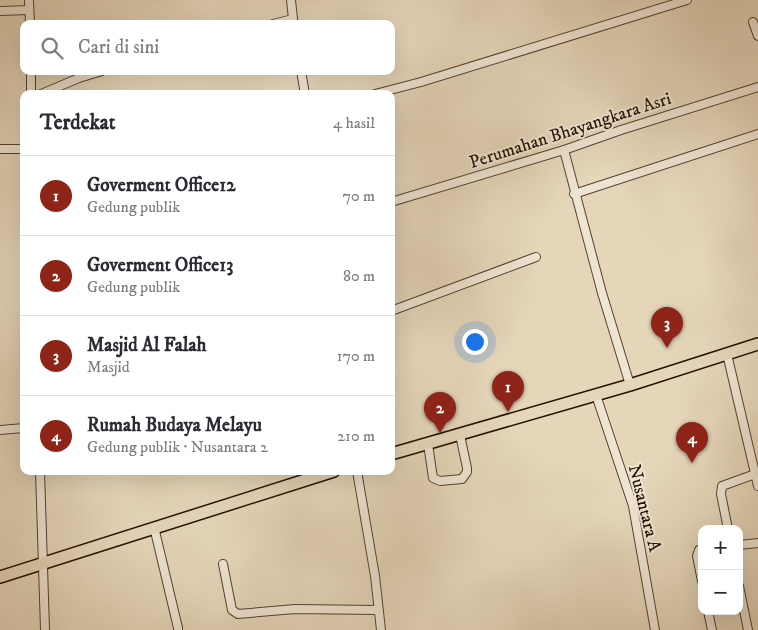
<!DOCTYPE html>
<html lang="id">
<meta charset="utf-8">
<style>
:root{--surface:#fff;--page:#f2f2f3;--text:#2b2b33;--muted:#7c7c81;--line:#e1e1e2;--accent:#8f2418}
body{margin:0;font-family:"IM FELL DW Pica",serif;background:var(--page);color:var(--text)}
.controls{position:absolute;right:15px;bottom:15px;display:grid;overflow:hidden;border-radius:10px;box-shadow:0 5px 20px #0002}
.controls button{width:45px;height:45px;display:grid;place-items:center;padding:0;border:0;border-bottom:1px solid var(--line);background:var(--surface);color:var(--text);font:25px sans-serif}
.you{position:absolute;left:474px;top:341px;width:18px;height:18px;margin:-12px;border:4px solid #fff;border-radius:50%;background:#1a73e8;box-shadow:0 0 0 8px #1a73e833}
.badge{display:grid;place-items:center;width:32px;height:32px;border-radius:50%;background:var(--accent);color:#fff;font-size:16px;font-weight:700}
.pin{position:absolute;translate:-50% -41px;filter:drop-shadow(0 1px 2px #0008)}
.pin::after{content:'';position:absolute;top:26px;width:18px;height:15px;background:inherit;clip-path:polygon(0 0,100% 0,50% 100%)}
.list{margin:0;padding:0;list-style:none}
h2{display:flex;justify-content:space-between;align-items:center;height:65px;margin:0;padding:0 20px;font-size:21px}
h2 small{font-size:16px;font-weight:400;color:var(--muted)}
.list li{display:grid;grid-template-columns:32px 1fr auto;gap:15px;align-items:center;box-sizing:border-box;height:80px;padding:0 20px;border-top:1px solid var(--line)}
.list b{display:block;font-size:19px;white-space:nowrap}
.list p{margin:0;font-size:16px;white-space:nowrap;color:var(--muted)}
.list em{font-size:16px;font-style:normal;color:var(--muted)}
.icon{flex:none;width:28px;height:28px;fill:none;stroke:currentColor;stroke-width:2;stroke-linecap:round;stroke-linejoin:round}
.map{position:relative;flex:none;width:758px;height:630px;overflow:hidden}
.search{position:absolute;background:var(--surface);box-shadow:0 5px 20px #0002;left:20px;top:20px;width:375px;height:55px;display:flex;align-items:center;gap:12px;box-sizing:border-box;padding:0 18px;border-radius:10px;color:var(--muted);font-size:19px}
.panel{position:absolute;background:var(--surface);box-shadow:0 5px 20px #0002;left:20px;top:90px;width:375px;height:385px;border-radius:10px}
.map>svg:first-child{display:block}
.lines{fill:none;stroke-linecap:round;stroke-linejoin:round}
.minor-casing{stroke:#54422f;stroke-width:10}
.highway-casing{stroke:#241101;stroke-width:14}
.minor{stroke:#eee4d2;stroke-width:8}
.highway{stroke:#e5d6ba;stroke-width:11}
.labels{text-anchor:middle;stroke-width:4;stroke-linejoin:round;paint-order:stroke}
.street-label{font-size:18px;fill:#241101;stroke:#eee4d2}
</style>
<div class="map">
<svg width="758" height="630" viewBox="0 0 758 630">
<rect width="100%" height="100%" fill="#e5d6ba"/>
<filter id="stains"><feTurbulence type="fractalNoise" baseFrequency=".004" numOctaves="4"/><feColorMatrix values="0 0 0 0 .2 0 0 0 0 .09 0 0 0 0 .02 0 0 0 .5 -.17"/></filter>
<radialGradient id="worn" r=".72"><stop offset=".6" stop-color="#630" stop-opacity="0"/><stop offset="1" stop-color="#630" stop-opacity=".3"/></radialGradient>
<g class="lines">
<!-- minor casing -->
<g class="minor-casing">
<g id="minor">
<polyline points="29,0 30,24"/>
<polyline points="291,0 293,19"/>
<polyline points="0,11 29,10"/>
<polyline points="753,22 758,36"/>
<polyline points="273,24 293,19 293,24"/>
<polyline points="31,71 31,94"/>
<polyline points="301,71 305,94"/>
<polyline points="41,94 79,78 102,71"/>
<polyline points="375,94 421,82 687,0"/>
<polyline points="0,149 24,149"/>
<polyline points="564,150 602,293 630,385"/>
<polyline points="574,194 758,134"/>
<polyline points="391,202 564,150 621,130 758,87"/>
<polyline points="391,311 536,257"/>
<polyline points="727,354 758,486"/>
<polyline points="596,395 633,506 655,630"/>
<polyline points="0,430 24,428"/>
<polyline points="428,444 433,478 440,481 462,479 467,472 467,468 460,435"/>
<polyline points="40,471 45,630"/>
<polyline points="357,471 375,576 381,630"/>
<polyline points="154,527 178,628"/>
<polyline points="728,529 721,494 722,486 758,473"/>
<polyline points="739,545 758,543"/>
<polyline points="702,550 699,550 697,556 702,581"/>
<polyline points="223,564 232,610 238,614 295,609 378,610"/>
<polyline points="739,586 748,630"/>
<polyline points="708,611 712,630"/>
</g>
</g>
<!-- highway casing -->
<g class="highway-casing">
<g id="highway">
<polyline points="391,454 630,385 758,344"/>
<polyline points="0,577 334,471"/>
</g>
</g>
<!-- minor -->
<use href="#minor" class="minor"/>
<!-- highway -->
<use href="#highway" class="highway"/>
</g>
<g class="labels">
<!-- street labels -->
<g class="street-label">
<text transform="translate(570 130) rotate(-18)" y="6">Perumahan Bhayangkara Asri</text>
<text transform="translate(645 508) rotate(76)" y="6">Nusantara A</text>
</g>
</g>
<rect width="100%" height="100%" filter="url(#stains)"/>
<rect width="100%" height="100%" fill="url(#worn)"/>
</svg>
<div class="controls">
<button>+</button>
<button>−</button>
</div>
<div class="you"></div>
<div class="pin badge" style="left:508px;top:412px">1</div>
<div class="pin badge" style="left:440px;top:433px">2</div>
<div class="pin badge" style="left:667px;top:348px">3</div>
<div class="pin badge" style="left:692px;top:463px">4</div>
<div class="search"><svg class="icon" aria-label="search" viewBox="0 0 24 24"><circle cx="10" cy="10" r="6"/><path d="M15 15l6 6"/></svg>Cari di sini</div>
<section class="panel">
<h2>Terdekat<small>4 hasil</small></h2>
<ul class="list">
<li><span class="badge">1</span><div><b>Goverment Office12</b><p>Gedung publik</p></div><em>70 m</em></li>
<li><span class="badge">2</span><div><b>Goverment Office13</b><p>Gedung publik</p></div><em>80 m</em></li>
<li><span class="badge">3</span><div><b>Masjid Al Falah</b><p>Masjid</p></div><em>170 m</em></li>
<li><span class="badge">4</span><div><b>Rumah Budaya Melayu</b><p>Gedung publik · Nusantara 2</p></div><em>210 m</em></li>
</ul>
</section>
</div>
